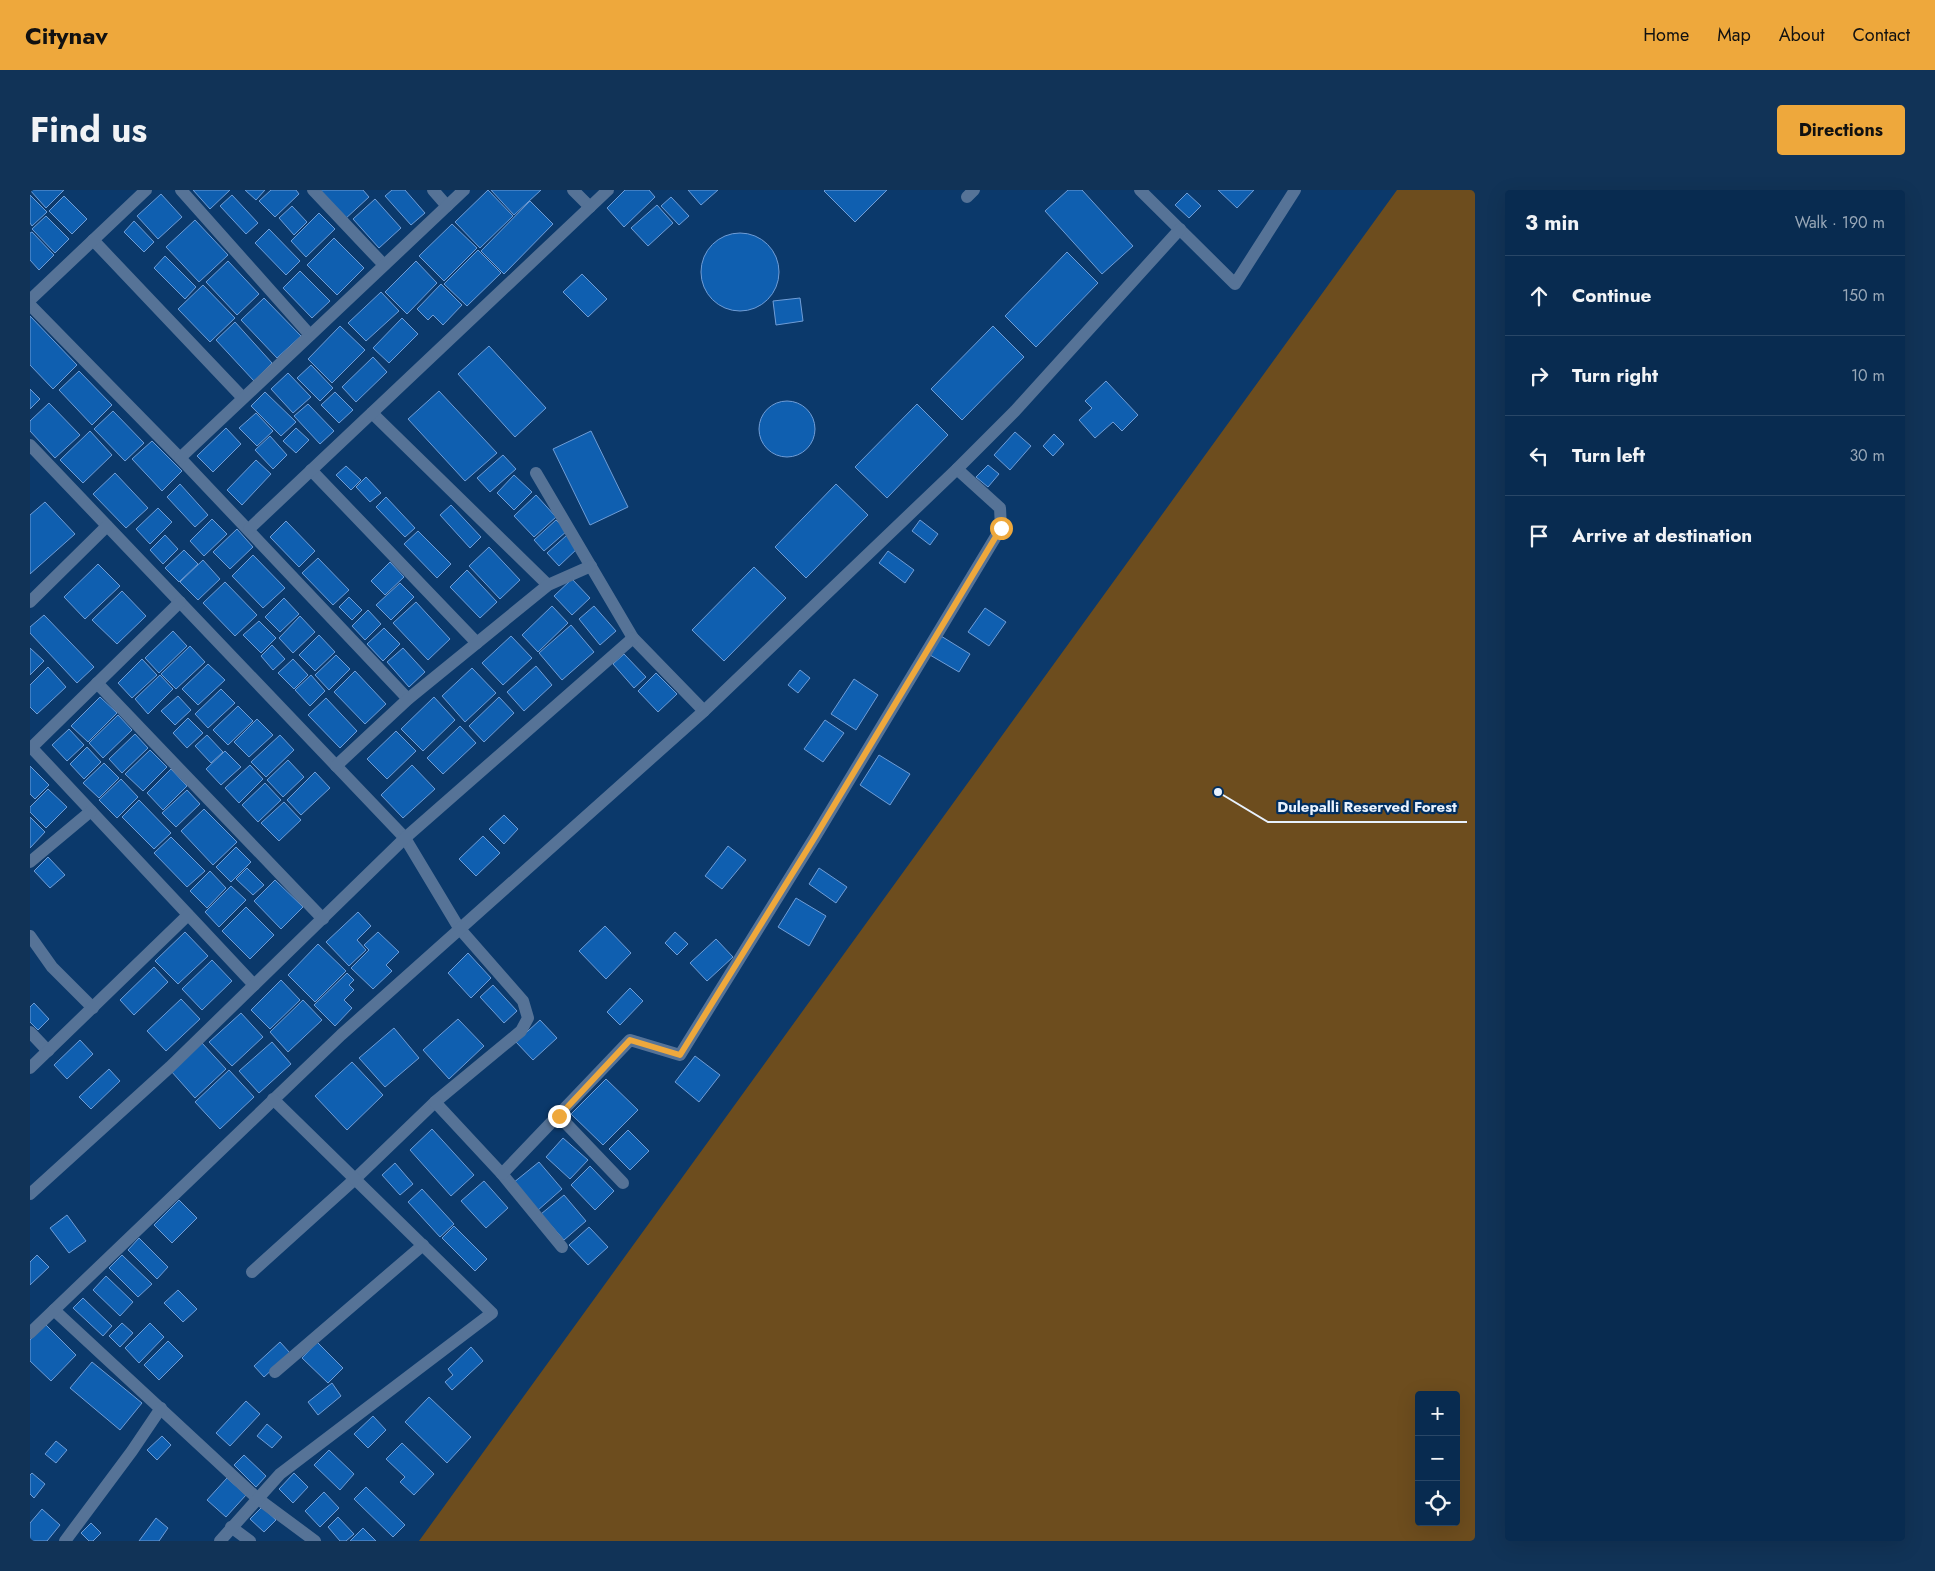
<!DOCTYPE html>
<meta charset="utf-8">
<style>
:root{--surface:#082b50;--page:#113357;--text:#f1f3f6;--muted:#98a7b7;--line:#294767;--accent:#eea83c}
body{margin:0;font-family:Jost,sans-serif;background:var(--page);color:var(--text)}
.controls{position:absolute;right:15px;bottom:15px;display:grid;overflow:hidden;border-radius:5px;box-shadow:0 5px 20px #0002}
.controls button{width:45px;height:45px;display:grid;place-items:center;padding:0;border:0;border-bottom:1px solid var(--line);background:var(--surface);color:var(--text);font:25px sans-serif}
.stop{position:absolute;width:15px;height:15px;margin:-11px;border:4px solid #eea83c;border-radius:50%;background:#fff}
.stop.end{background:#eea83c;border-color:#fff;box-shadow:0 1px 5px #0008}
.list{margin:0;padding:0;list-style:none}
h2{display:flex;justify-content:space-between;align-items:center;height:65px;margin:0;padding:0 20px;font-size:21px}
h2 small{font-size:16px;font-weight:400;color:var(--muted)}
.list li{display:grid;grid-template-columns:32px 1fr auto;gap:15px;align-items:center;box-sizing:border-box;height:80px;padding:0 20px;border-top:1px solid var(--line)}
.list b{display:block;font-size:19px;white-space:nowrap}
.list em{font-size:16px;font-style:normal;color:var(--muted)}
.icon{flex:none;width:28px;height:28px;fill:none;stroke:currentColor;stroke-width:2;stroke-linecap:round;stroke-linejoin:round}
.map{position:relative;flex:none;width:1445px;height:1351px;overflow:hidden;border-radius:5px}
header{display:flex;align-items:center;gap:30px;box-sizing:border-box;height:70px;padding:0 25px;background:var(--accent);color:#111}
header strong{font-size:24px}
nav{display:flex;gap:28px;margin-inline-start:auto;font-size:18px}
.intro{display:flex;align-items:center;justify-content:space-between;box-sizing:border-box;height:120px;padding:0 30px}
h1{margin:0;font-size:35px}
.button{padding:12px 22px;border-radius:5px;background:var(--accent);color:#111;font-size:18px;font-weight:700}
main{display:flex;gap:30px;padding:0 30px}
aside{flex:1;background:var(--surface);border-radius:5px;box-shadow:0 5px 20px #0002}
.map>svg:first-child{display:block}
.green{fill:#6d4d1e;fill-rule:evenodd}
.building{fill:#0f5fb0;stroke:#6f9dd7}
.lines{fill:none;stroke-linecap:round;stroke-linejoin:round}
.minor{stroke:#567397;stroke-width:12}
.route{stroke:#eea83c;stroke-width:6}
.leader{fill:none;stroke:#e8f2fe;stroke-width:2}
.callout-dot{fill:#e8f2fe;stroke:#002e5f;stroke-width:2}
.callout-label{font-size:15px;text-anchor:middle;font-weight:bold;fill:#e8f2fe;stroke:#002e5f;stroke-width:4.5;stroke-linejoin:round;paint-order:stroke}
</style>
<header>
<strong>Citynav</strong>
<nav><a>Home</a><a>Map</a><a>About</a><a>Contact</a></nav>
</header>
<div class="intro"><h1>Find us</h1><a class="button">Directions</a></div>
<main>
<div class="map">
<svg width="1445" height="1351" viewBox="0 0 1445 1351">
<rect width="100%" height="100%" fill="#0b396b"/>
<!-- green -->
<path class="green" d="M1367,0H1445V1351H389ZM1389,1205H1426V1332H1389Z"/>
<!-- building -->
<g class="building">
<polygon points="0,0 34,0 16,18"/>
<polygon points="163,0 200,0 180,19"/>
<polygon points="215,0 235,0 226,10"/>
<polygon points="241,0 266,0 269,4 245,27 229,11"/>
<polygon points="287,0 333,0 339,7 314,30"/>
<polygon points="362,0 375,0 395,23 381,35 355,6"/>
<polygon points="458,0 483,26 450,58 425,32"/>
<polygon points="461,0 511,0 484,25"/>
<polygon points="595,0 619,0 625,7 594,37 577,18"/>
<polygon points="658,0 688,0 671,15"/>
<polygon points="795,0 857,0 825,32 794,1"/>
<polygon points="1038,0 1052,0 1103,56 1072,84 1015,21"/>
<polygon points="1188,0 1224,0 1207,18"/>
<polygon points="1157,3 1171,16 1159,28 1145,15"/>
<polygon points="131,4 152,27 128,49 107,26"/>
<polygon points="0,5 17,22 2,36 0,33"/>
<polygon points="202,5 228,33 216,44 190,16"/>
<polygon points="34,6 57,29 42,44 19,21"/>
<polygon points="641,7 659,26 649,35 631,16"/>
<polygon points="345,9 371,38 349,58 323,29"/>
<polygon points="500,11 523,34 474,84 451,61"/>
<polygon points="627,15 643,33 618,56 601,38"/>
<polygon points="262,16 277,32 264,45 249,28"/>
<polygon points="289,23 305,39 276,67 261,51"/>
<polygon points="16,26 39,49 25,63 2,39"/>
<polygon points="165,30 198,65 169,92 136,57"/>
<polygon points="104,31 124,52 114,62 94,42"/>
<polygon points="422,34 447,58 414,91 389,66"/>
<polygon points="239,39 270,71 256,85 225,53"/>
<polygon points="2,42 24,65 9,80 0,70 0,43"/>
<circle cx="710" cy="82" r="39"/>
<polygon points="304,48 334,78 307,105 277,75"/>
<polygon points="448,60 471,83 437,116 414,94"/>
<polygon points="1037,62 1068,93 1006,157 975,126"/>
<polygon points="135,66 166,97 155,109 124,78"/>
<polygon points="198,71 229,104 207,125 176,92"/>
<polygon points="386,71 407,93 377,124 355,102"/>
<polygon points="270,81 300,111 282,128 253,98"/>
<polygon points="552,84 577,109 558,127 533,102"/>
<polygon points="411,94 432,115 413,135 403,125 398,130 387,119"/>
<polygon points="173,95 205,128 180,152 148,119"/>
<polygon points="351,102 369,121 336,151 318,133"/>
<polygon points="234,108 271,146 247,168 211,130"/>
<polygon points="770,108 773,131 746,135 743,111"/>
<polygon points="0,126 47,175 23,199 0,175"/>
<polygon points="372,128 388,144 359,173 343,158"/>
<polygon points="205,132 242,173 224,191 186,150"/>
<polygon points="310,136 335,160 302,193 278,169"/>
<polygon points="963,136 994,167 932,230 901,199"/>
<polygon points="459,156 516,218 485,247 428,184"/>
<polygon points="343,167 357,182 326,212 312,197"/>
<polygon points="281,175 303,198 290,211 267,188"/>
<polygon points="49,181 82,215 62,235 29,200"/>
<polygon points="258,183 281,207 263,223 241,199"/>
<polygon points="1076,191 1108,225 1092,241 1083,232 1065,248 1049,230 1062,218 1055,211"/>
<polygon points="0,199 10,209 0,219"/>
<polygon points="409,201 467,263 435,291 378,229"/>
<polygon points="235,202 266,232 251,246 221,216"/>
<polygon points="305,202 323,220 309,233 291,215"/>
<circle cx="757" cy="239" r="28"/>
<polygon points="19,213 50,245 25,268 0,241 0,231"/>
<polygon points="278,214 304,241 290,254 264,226"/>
<polygon points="887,214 918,245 857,308 825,277"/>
<polygon points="83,221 114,253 95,271 64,239"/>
<polygon points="226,223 243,241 227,256 209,238"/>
<polygon points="196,238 211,254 183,282 167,266"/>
<polygon points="266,238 279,250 266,263 253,251"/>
<polygon points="60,241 82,265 53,293 30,270"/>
<polygon points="561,241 598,317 560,335 523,259"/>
<polygon points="985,242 1001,256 980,280 964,265"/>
<polygon points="1024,244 1034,254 1023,266 1013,256"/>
<polygon points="240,246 257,265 243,279 225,260"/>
<polygon points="122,251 152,281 132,301 102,269"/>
<polygon points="473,265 486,279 460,302 447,288"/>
<polygon points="226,270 241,284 212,315 197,300"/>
<polygon points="958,275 969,284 958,297 946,287"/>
<polygon points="316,276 331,290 321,300 306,285"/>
<polygon points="85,283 118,318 96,338 63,304"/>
<polygon points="484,285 502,302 484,320 467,303"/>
<polygon points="336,287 351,303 340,312 326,297"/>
<polygon points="150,294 178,325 165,337 137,307"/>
<polygon points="806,294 838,325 776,388 745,357"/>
<polygon points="506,305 526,327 504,347 484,326"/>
<polygon points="356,307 385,338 375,347 346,317"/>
<polygon points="15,312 45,344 0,384 0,325"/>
<polygon points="421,315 451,347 440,358 410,325"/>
<polygon points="128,318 142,332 120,354 106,339"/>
<polygon points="182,329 197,344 174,366 160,351"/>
<polygon points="526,330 537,341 514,361 504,350"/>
<polygon points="890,330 908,344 900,355 882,341"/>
<polygon points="256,331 285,361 269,377 240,347"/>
<polygon points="207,339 223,357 200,379 183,362"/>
<polygon points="388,341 421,374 407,388 374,354"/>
<polygon points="135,345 148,359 133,374 120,360"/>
<polygon points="537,345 549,357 529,376 517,363"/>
<polygon points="459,357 490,390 470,409 439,376"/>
<polygon points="154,360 168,374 149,392 135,378"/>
<polygon points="858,361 884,380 875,393 849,373"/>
<polygon points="223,365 255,398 233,418 202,386"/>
<polygon points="288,368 319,400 303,415 272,383"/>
<polygon points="173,370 190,389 168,410 150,392"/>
<polygon points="360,372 374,387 355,405 341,391"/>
<polygon points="68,374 90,396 55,429 34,407"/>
<polygon points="724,377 756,408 694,471 662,440"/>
<polygon points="437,380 467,412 450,428 420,397"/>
<polygon points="542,389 560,408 542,425 524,406"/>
<polygon points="195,392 227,425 205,446 173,413"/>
<polygon points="370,393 384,407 361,430 346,415"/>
<polygon points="92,401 116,426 87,454 62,430"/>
<polygon points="319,407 332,420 322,430 309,417"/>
<polygon points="254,408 269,424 250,442 235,427"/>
<polygon points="386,412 420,449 398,470 363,433"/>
<polygon points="522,416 538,433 508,462 492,445"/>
<polygon points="564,416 586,441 570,455 549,429"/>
<polygon points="955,418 976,432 959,456 938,442"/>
<polygon points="338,420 351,434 335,450 322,436"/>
<polygon points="14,425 64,477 47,493 0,443 0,437"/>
<polygon points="270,426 285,442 263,463 249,448"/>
<polygon points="229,431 246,448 231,463 213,445"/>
<polygon points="541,435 564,462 532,490 509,463"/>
<polygon points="354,438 370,454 353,471 337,454"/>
<polygon points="143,441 157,456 129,483 115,468"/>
<polygon points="289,445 305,462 285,481 269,465"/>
<polygon points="481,446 502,468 473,495 452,473"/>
<polygon points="911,446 940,464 929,482 900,465"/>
<polygon points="242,455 255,469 243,480 231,466"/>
<polygon points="160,456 175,472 146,499 131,484"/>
<polygon points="0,458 14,471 0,485"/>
<polygon points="373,458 395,482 379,497 357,472"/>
<polygon points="594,464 616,487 604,498 583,474"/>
<polygon points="306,465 320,479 299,500 285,485"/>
<polygon points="112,469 127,485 102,508 88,493"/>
<polygon points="263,469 278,485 264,499 248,483"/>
<polygon points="178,474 195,490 168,515 152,499"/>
<polygon points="506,476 522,495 494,521 477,502"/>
<polygon points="18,477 36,497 7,524 0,517 0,495"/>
<polygon points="442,478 466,503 435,532 412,506"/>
<polygon points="770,480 780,488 768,503 758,495"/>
<polygon points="325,481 356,514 335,534 304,502"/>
<polygon points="626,483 647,504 628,522 608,501"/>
<polygon points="130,485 143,499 118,524 105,509"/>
<polygon points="281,485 295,501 280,516 265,500"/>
<polygon points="824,489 848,505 826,540 801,524"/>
<polygon points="191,499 205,513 178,538 165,524"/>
<polygon points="148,506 161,520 145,535 131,521"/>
<polygon points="70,507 87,523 58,552 41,536"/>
<polygon points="404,507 425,530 393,561 371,539"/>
<polygon points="469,507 484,523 454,552 439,536"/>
<polygon points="296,508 327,541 310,558 278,525"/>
<polygon points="208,516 223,531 198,555 183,540"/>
<polygon points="88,525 102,540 73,568 59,553"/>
<polygon points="158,528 173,543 157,558 143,543"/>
<polygon points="227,529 243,545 219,567 204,552"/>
<polygon points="795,530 814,543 793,572 774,559"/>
<polygon points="430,536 446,553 413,584 397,568"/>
<polygon points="39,539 54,555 37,571 22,555"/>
<polygon points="366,541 386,561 357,589 337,569"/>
<polygon points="105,544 118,558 92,583 79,569"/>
<polygon points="177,545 193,562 181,573 165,556"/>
<polygon points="250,545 264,560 236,587 221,572"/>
<polygon points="57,557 71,572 54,589 40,574"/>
<polygon points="120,560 137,577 113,601 95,584"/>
<polygon points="195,561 211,577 191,595 176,579"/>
<polygon points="849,565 880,584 860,615 830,595"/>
<polygon points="258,570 274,587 253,607 237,590"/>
<polygon points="74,573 89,588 69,608 53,593"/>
<polygon points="220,575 233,589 209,613 195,598"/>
<polygon points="382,575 405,599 373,628 351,605"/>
<polygon points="0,576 19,595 5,609 0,604"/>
<polygon points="141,579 157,596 133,620 117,603"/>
<polygon points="285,582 300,598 271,625 257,610"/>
<polygon points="91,589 108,607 87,628 69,610"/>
<polygon points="235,593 251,610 228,632 212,615"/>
<polygon points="18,599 37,617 16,638 0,622 0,617"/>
<polygon points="157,600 170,614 146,637 132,623"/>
<polygon points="109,610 141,643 124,659 92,627"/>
<polygon points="254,612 271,630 249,651 231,633"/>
<polygon points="174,619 207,652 183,675 151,641"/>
<polygon points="474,625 488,639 474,654 459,639"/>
<polygon points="0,627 15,642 0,658"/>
<polygon points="453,646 470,663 446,686 429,669"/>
<polygon points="141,647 175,681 157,697 124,663"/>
<polygon points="698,656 716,670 692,699 675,686"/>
<polygon points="206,657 221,672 201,692 186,677"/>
<polygon points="18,667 35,685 20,698 4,681"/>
<polygon points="217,678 234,695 223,705 206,689"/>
<polygon points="789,678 817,697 806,713 779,694"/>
<polygon points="180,681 196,698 177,718 160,701"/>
<polygon points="245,690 273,717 251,739 224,711"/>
<polygon points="201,696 216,710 189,737 175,722"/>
<polygon points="766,708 796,726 779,756 748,737"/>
<polygon points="216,717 244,745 220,769 192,741"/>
<polygon points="328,722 341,736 327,750 336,760 319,776 296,752"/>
<polygon points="575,736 601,763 576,789 549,761"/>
<polygon points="155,742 178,766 148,794 125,771"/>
<polygon points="348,742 369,762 356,775 362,781 343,799 321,778 339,760 334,755"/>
<polygon points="645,742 658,754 647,765 635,753"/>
<polygon points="686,749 703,767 677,791 660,773"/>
<polygon points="288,754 316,781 285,812 258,785"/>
<polygon points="438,763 461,788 441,808 418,783"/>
<polygon points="182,770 202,791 172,820 152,799"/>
<polygon points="124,777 138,792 104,825 90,810"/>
<polygon points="317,783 324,790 319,795 324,800 314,810 322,818 305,836 284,815"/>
<polygon points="251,790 270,810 240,839 221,820"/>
<polygon points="463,795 487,821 474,833 450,807"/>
<polygon points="600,798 613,811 590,835 577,822"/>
<polygon points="151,809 170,829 136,861 117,841"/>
<polygon points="273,810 292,830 258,862 240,842"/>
<polygon points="4,813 19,829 8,840 0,832 0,817"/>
<polygon points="211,823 233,847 202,876 179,852"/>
<polygon points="428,829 454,856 419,889 393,860"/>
<polygon points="510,830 527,848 503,870 486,852"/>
<polygon points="364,838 389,868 355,897 329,868"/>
<polygon points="50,850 63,864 37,889 24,875"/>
<polygon points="242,852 261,874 229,903 209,881"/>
<polygon points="172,853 196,879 165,908 141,881"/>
<polygon points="665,866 690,885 669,912 645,892"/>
<polygon points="322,872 353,905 317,940 285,906"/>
<polygon points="79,879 90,891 61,919 49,907"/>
<polygon points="199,880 224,907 190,939 165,912"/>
<polygon points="576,889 608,920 573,955 541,924"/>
<polygon points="402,939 444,985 421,1006 380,960"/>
<polygon points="598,940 619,961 600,980 579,959"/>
<polygon points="533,948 558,970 540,989 516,967"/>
<polygon points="509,972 532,999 507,1021 483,993"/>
<polygon points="365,973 383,994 370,1005 352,985"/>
<polygon points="560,976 584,1001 565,1020 541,995"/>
<polygon points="454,991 478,1018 456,1038 431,1011"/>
<polygon points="392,999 424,1034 410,1047 378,1012"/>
<polygon points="534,1005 556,1031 534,1050 511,1024"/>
<polygon points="149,1010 167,1028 142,1053 124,1035"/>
<polygon points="37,1025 56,1051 39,1063 20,1038"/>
<polygon points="424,1036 457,1069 445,1081 412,1048"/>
<polygon points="559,1037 578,1057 558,1075 539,1055"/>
<polygon points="109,1048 138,1077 127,1089 98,1060"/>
<polygon points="7,1065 19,1077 0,1095 0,1072"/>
<polygon points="92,1065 122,1094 108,1107 79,1078"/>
<polygon points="76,1086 103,1112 90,1126 63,1100"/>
<polygon points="148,1100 167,1119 153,1132 134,1113"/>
<polygon points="53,1108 82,1136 73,1146 43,1118"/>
<polygon points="92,1133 103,1143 90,1157 79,1146"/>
<polygon points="120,1133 134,1147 109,1173 95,1158"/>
<polygon points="15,1134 46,1165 21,1191 0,1171 0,1150"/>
<polygon points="138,1151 153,1166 129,1190 114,1175"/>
<polygon points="250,1152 260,1163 234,1187 224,1176"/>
<polygon points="287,1152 313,1178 298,1193 272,1168"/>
<polygon points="441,1157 453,1171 422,1200 415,1192 423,1185 418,1179"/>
<polygon points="62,1172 112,1213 90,1240 40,1198"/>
<polygon points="302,1193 311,1206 288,1225 278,1212"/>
<polygon points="399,1207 441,1247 417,1273 375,1232"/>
<polygon points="216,1211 230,1224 200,1256 186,1243"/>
<polygon points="343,1226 356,1240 338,1258 324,1244"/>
<polygon points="237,1234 252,1247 242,1258 227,1246"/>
<polygon points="132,1246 141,1255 127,1270 117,1260"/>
<polygon points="26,1251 37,1260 26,1273 15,1264"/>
<polygon points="372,1253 404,1284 384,1305 370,1292 375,1287 356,1269"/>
<polygon points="299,1260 324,1284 310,1300 284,1275"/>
<polygon points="214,1265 236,1286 226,1297 204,1275"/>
<polygon points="2,1283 15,1294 4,1308 0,1304 0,1285"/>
<polygon points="264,1283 278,1297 263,1313 249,1299"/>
<polygon points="197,1288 216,1305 196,1327 177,1310"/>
<polygon points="336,1297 375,1335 363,1347 324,1309"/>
<polygon points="294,1302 309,1318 290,1337 275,1321"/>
<polygon points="232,1317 246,1330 234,1342 220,1329"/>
<polygon points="12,1319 30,1335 17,1351 0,1351 0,1333"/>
<polygon points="308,1327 324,1344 316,1351 310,1351 298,1337"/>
<polygon points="126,1328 138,1338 129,1351 109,1351"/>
<polygon points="61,1333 71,1343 63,1351 59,1351 51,1343"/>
<polygon points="333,1338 346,1351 320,1351"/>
</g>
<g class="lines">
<!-- minor -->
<g class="minor">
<polyline points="151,0 280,145"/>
<polyline points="283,0 354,75"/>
<polyline points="403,0 417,16"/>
<polyline points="543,0 560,17"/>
<polyline points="1110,0 1205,94 1265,0"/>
<polyline points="937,7 944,0"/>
<polyline points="63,50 213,208"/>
<polyline points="0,110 116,0"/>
<polyline points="0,115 150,268 378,509"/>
<polyline points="342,223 518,395"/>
<polyline points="0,255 375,648 429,738 493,811 498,828 491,841 405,912 325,989 222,1082"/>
<polyline points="150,268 434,0"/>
<polyline points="281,280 447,453"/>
<polyline points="506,283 603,448 674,521"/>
<polyline points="219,339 578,0"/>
<polyline points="0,412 77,336"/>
<polyline points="67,493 293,729"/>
<polyline points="1,557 224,795"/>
<polyline points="0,559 150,412"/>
<polyline points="306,576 378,509 518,395 561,376"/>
<polyline points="0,672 61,621"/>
<polyline points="0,746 22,777 63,818"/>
<polyline points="0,842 18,861"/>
<polyline points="0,878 158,725"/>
<polyline points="405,912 472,984 532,1057"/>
<polyline points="529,926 593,993"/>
<polyline points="472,984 600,850 650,865 785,647 971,338 970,318 927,279"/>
<polyline points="0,1004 140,877 375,648 603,448"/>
<polyline points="24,1120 227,1308 285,1351"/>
<polyline points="0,1143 311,845 674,521 927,279 985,221 1150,39"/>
<polyline points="245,1182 393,1055"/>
<polyline points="201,1337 220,1351"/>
<polyline points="35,1351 102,1261 131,1218"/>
<polyline points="190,1351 250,1284 462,1123 243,909"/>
</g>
</g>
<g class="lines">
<!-- route -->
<polyline class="route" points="529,926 600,850 650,865 785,647 971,338"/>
</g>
<!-- callouts -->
<path class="leader" d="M1188 602L1238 632H1437"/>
<circle class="callout-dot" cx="1188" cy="602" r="5"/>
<g class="callout-label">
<text x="1337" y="622">Dulepalli Reserved Forest</text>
</g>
</svg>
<div class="controls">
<button>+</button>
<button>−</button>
<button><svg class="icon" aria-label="locate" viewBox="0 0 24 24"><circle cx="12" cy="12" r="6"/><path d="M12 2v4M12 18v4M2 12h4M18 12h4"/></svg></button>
</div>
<div class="stop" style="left:971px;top:338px"></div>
<div class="stop end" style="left:529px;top:926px"></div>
</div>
<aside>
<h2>3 min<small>Walk · 190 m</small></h2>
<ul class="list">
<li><svg class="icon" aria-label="ahead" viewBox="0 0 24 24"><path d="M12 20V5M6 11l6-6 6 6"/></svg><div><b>Continue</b></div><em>150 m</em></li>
<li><svg class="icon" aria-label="right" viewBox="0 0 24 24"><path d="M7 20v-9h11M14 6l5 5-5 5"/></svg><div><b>Turn right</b></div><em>10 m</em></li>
<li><svg class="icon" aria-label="left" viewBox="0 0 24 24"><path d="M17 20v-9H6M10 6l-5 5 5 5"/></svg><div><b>Turn left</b></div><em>30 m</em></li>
<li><svg class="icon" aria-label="arrive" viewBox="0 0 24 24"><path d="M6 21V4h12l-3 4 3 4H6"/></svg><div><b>Arrive at destination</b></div></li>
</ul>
</aside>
</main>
